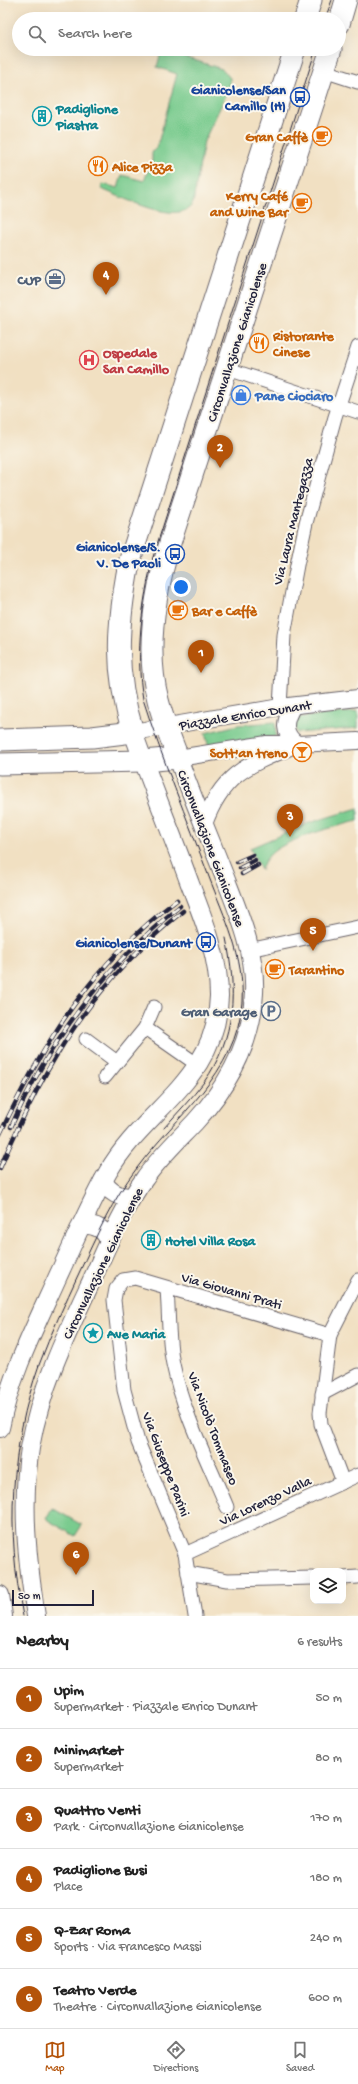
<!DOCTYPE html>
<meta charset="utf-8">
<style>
:root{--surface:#fff;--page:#f6f6f6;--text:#222;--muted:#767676;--line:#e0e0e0;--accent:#b45309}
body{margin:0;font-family:"Gochi Hand",sans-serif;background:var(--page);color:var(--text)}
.controls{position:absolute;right:12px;bottom:12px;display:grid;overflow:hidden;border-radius:8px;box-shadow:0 4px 16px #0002}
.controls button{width:36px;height:36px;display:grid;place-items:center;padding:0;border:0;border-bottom:1px solid var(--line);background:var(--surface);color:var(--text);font:20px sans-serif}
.scale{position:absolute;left:12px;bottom:10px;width:82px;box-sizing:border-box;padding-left:4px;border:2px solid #22223b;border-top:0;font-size:11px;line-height:14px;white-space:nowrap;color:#22223b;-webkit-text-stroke:3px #fbf7ec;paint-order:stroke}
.you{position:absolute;left:181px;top:587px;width:14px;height:14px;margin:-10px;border:3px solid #fff;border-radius:50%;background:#1a73e8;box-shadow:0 0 0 6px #1a73e833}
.badge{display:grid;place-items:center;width:26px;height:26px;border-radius:50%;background:var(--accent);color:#fff;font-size:13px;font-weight:700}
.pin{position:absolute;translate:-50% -33px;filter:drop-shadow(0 1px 2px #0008)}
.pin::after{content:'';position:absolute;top:21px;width:14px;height:12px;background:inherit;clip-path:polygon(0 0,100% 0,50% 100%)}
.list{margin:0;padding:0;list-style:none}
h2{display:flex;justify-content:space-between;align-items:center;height:52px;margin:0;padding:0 16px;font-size:17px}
h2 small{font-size:13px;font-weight:400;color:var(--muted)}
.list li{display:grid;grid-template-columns:26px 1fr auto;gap:12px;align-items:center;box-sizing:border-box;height:60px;padding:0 16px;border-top:1px solid var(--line)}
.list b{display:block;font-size:15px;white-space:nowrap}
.list p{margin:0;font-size:13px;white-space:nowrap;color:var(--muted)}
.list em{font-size:13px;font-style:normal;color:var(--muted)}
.icon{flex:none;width:22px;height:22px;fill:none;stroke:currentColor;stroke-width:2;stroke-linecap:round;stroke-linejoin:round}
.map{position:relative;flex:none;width:358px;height:1616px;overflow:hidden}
.search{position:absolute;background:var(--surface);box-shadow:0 4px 16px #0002;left:12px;right:12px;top:12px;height:44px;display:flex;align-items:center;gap:10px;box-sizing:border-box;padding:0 14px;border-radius:22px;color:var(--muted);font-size:15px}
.sheet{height:412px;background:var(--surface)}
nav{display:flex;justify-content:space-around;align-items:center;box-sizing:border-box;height:56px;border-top:1px solid var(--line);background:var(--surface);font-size:11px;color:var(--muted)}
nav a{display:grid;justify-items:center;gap:2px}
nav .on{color:var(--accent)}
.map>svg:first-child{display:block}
.green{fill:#79cb8e;stroke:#4e7664}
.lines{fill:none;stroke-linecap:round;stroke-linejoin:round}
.minor-casing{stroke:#6a646a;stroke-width:15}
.tertiary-casing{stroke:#6a646a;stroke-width:18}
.secondary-casing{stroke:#6a646a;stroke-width:20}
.primary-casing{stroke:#6a646a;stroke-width:23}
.minor{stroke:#fff;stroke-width:13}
.tertiary{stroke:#fff;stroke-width:16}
.secondary{stroke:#fff;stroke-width:18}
.primary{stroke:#fff;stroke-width:21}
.tram{stroke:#22223b;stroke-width:1}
.rail-casing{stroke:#22223b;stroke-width:4.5}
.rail{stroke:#fbf7ec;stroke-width:3;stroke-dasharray:9;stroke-linecap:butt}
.labels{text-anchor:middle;stroke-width:4;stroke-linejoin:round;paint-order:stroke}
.transit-label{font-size:14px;font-weight:bold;fill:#164399;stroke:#fbf7ec;text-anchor:end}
.culture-label{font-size:14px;font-weight:bold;fill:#0d838f;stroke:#fbf7ec;text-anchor:start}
.food-label{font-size:14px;font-weight:bold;fill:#c56008;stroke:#fbf7ec;text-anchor:start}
.service-label{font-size:14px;font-weight:bold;fill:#4e5e75;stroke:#fbf7ec;text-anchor:end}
.street-label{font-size:14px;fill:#22223b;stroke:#fbf7ec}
.health-label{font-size:14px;font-weight:bold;fill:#be3a42;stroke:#fbf7ec;text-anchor:start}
.shop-label{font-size:14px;font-weight:bold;fill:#366cbe;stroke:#fbf7ec;text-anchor:start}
</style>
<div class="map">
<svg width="358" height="1616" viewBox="0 0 358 1616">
<rect width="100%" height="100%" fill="#fbf7ec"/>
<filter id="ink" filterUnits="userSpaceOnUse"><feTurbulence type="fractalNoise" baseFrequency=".025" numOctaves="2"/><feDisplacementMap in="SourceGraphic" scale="8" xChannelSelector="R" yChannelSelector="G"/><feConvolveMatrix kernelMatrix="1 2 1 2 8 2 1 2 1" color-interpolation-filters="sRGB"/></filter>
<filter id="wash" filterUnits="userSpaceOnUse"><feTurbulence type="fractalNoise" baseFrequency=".012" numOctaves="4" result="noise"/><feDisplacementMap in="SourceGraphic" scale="16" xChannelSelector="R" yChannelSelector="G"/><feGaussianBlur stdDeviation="0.9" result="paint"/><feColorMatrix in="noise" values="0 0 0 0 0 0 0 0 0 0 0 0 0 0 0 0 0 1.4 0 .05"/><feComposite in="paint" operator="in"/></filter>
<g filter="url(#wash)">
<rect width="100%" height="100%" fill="#f1e0c2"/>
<!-- green -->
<g class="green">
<path d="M152,49H160L222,69L230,78V87L204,141L193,203C181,228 120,196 101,189L103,184L118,188L122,175L144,181L152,161V152L157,147L177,74L157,67L161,52Z"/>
<polygon points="358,711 358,728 297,733 293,723 294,718"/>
<polygon points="275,722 276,736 209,748 205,733 238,725"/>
<path d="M358,808V821C336,826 290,838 273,852C267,857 263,863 261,870L250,848L309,823Z"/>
<polygon points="52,1508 82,1525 75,1536 46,1519"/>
</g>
</g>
<g filter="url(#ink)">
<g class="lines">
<!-- minor casing -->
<g class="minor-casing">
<g id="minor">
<polyline points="324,71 358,82"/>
<polyline points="228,369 358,412"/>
<polyline points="280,707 284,635 297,565 306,523 335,417 358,347"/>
<polyline points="249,950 358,927"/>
<polyline points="145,1028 198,1065"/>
<polyline points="86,1039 117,1062"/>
<polyline points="105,1077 145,1028 154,1007"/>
<path d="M167,1289C169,1314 168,1340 173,1364C183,1413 208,1461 227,1507"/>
<polyline points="322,1394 358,1375"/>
<polyline points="343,1482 321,1424 320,1413 330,1335 358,1280"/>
<polyline points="185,1554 358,1475"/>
<polyline points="188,1573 227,1580 313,1578"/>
<polyline points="343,1578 358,1577"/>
<polyline points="195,1616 185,1554 138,1442 124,1390 114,1300 116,1289 123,1280 135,1278 330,1335"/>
</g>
</g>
<!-- tertiary casing -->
<g class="tertiary-casing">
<g id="tertiary">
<path d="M293,706C284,721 282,733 297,744"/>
<polyline points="133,732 280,707 358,698"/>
<polyline points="178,758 267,744 297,744 358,741"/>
<path d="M204,824C222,775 245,766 290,747"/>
</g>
</g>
<!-- secondary casing -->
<g class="secondary-casing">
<g id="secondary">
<path d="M103,1181C109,1192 120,1198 132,1197"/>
<path d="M81,1225C95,1224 106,1229 109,1242"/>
<path d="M0,1428C10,1375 36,1325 58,1276C74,1242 89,1205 108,1172C144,1109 217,1080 219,996C219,957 204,920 190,884C172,834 151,784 133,732"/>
<polyline points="0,1595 3,1616"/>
<path d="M36,1616C27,1560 21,1504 30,1448C40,1389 66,1335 91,1282C107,1247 122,1209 145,1178C159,1158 178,1140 195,1122C228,1086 252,1043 254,993C256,954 240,916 226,880C210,839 193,799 178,758"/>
</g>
</g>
<!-- primary casing -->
<g class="primary-casing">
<g id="primary">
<polyline points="305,19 311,0"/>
<polyline points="339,24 346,0"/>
<path d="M0,740L92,737L133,732C114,671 117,626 129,563L295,49"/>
<path d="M0,764L143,761L178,758C171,739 163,720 158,700C145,650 155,592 170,543L331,49"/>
</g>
</g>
<!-- minor -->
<use href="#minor" class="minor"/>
<!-- tertiary -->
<use href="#tertiary" class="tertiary"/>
<!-- secondary -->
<use href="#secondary" class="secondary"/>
<!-- primary -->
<use href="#primary" class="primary"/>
<!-- tram -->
<g class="tram">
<polyline points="325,19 332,0"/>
<path d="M164,1128C177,1113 192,1098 204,1082C236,1037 237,990 226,938"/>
<path d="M23,1616C6,1531 10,1447 39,1365C51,1333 65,1303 79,1273C96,1237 112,1200 137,1168C176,1115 237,1074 242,1002C245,959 224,916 209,877C187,818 162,759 143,699C135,652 142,604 153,557L316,49"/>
</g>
<!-- rail casing -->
<g class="rail-casing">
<g id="rail">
<polyline points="237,862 253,855"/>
<polyline points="240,868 255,860"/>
<polyline points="242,874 258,865"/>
<path d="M11,1127C50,1039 105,966 180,906"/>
<path d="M0,1134C46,1038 91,965 177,900"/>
<path d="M0,1168C45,1063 92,984 183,911"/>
</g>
</g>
<!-- rail -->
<use href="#rail" class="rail"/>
</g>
</g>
<!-- icons -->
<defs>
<g id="bus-ring" transform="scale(1)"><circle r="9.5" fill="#fbf7ec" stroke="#1a4fb4" stroke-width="1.5"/><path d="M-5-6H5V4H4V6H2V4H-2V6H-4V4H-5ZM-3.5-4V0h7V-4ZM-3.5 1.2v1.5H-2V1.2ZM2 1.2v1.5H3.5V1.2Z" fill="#1a4fb4"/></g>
<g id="building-ring" transform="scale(1)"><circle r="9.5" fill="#fbf7ec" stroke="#0f9aa8" stroke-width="1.5"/><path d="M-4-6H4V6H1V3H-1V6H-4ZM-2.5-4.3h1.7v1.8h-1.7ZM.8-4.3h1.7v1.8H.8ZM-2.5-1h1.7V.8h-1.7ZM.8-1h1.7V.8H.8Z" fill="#0f9aa8"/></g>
<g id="cafe-ring" transform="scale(1)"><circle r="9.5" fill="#fbf7ec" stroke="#e8710a" stroke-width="1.5"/><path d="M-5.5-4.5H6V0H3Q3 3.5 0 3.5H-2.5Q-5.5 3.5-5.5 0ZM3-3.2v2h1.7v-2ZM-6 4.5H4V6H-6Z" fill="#e8710a"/></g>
<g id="restaurant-ring" transform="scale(1)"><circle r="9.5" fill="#fbf7ec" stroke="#e8710a" stroke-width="1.5"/><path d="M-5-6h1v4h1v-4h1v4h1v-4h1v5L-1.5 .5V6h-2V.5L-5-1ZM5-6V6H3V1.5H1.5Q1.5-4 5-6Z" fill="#e8710a"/></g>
<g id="office-ring" transform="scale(1)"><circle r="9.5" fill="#fbf7ec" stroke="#5c6f8a" stroke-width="1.5"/><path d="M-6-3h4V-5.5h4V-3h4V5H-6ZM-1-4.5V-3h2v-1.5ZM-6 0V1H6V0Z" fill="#5c6f8a"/></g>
<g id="hospital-ring" transform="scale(1)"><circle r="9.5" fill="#fbf7ec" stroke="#e0444e" stroke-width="1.5"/><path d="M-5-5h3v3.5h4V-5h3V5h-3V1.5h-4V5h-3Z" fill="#e0444e"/></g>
<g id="shop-ring" transform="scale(1)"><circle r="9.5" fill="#fbf7ec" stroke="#3f7fe0" stroke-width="1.5"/><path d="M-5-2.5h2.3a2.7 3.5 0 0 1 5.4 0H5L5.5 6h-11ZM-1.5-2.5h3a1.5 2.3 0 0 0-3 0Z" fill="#3f7fe0"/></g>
<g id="bar-ring" transform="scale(1)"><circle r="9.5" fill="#fbf7ec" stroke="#e8710a" stroke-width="1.5"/><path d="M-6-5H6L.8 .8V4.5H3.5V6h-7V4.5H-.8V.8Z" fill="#e8710a"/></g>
<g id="parking-ring" transform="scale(1)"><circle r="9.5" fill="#fbf7ec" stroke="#5c6f8a" stroke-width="1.5"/><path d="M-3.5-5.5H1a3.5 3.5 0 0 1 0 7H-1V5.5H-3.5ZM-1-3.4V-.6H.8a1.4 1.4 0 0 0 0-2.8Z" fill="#5c6f8a"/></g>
<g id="sight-ring" transform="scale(1)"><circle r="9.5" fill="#fbf7ec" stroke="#0f9aa8" stroke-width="1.5"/><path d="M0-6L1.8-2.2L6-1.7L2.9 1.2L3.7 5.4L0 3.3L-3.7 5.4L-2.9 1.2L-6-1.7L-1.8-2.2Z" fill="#0f9aa8"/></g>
</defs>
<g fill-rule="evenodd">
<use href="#bus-ring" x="300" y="97"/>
<use href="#building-ring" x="42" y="116"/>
<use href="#cafe-ring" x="322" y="136"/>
<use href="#restaurant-ring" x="98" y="166"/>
<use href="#cafe-ring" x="302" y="203"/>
<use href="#office-ring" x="55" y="279"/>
<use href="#restaurant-ring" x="259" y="343"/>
<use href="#hospital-ring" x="89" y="360"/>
<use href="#shop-ring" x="241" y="395"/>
<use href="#bus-ring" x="175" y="554"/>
<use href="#cafe-ring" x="178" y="610"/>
<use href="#bar-ring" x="302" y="752"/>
<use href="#bus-ring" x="206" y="942"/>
<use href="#cafe-ring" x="275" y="969"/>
<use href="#parking-ring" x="271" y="1011"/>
<use href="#building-ring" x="151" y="1240"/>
<use href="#sight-ring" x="93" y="1333"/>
</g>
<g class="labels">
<!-- transit labels -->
<g class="transit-label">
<text x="286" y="94">Gianicolense/San<tspan x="286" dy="16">Camillo (H)</tspan></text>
<text x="161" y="551">Gianicolense/S.<tspan x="161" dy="16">V. De Paoli</tspan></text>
<text x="192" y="947">Gianicolense/Dunant</text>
</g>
<!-- culture labels -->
<g class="culture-label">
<text x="56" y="113">Padiglione<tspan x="56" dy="16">Piastra</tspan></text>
<text x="165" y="1245">Hotel Villa Rosa</text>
<text x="107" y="1338">Ave Maria</text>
</g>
<!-- food labels -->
<g class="food-label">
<text x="308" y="141" text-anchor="end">Gran Caffè</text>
<text x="112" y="171">Alice Pizza</text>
<text x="288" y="200" text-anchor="end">Kerry Café<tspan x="288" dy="16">and Wine Bar</tspan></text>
<text x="273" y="340">Ristorante<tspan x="273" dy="16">Cinese</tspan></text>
<text x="192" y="615">Bar e Caffè</text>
<text x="288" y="757" text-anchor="end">Sott'an treno</text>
<text x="289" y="974">Tarantino</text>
</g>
<!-- service labels -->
<g class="service-label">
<text x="41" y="284">CUP</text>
<text x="257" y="1016">Gran Garage</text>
</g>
<!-- street labels -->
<g class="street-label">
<text transform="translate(236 342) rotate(-72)" y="5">Circonvallazione Gianicolense</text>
<text transform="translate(292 521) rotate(-76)" y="5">Via Laura Mantegazza</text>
<text transform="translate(245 714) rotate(-9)" y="5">Piazzale Enrico Dunant</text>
<text transform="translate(212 848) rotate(69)" y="5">Circonvallazione Gianicolense</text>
<text transform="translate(102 1263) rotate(-64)" y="5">Circonvallazione Gianicolense</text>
<text transform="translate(232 1290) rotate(16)" y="5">Via Giovanni Prati</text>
<text transform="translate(214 1428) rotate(69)" y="5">Via Nicolò Tommaseo</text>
<text transform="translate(167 1464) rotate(69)" y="5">Via Giuseppe Parini</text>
<text transform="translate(265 1500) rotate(-25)" y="5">Via Lorenzo Valla</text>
</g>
<!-- health labels -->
<g class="health-label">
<text x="103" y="357">Ospedale<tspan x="103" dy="16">San Camillo</tspan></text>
</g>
<!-- shop labels -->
<g class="shop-label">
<text x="255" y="400">Pane Ciociaro</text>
</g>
</g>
</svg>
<div class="controls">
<button><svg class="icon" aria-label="layers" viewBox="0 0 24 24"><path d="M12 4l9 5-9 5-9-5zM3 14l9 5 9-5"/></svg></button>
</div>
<div class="scale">50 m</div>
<div class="you"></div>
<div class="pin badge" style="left:201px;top:673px">1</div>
<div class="pin badge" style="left:220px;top:468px">2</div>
<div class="pin badge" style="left:290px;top:837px">3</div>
<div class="pin badge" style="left:106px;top:295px">4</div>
<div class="pin badge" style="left:313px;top:951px">5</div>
<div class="pin badge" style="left:76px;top:1575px">6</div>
<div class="search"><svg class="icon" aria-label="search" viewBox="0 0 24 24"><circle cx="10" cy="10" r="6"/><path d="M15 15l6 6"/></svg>Search here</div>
</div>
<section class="sheet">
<h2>Nearby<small>6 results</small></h2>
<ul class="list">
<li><span class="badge">1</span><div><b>Upim</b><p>Supermarket · Piazzale Enrico Dunant</p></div><em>50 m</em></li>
<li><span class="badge">2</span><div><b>Minimarket</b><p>Supermarket</p></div><em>80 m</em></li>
<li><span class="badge">3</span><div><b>Quattro Venti</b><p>Park · Circonvallazione Gianicolense</p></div><em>170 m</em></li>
<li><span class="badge">4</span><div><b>Padiglione Busi</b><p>Place</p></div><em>180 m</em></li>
<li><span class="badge">5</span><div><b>Q-Zar Roma</b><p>Sports · Via Francesco Massi</p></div><em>240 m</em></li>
<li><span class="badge">6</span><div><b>Teatro Verde</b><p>Theatre · Circonvallazione Gianicolense</p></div><em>600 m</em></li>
</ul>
</section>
<nav>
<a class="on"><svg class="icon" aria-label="map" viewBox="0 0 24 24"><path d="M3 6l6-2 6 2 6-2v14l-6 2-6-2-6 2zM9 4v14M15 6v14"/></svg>Map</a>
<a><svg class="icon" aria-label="directions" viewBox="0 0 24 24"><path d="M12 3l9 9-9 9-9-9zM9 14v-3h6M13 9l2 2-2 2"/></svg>Directions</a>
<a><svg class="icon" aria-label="saved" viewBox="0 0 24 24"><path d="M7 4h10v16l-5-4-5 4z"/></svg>Saved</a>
</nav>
